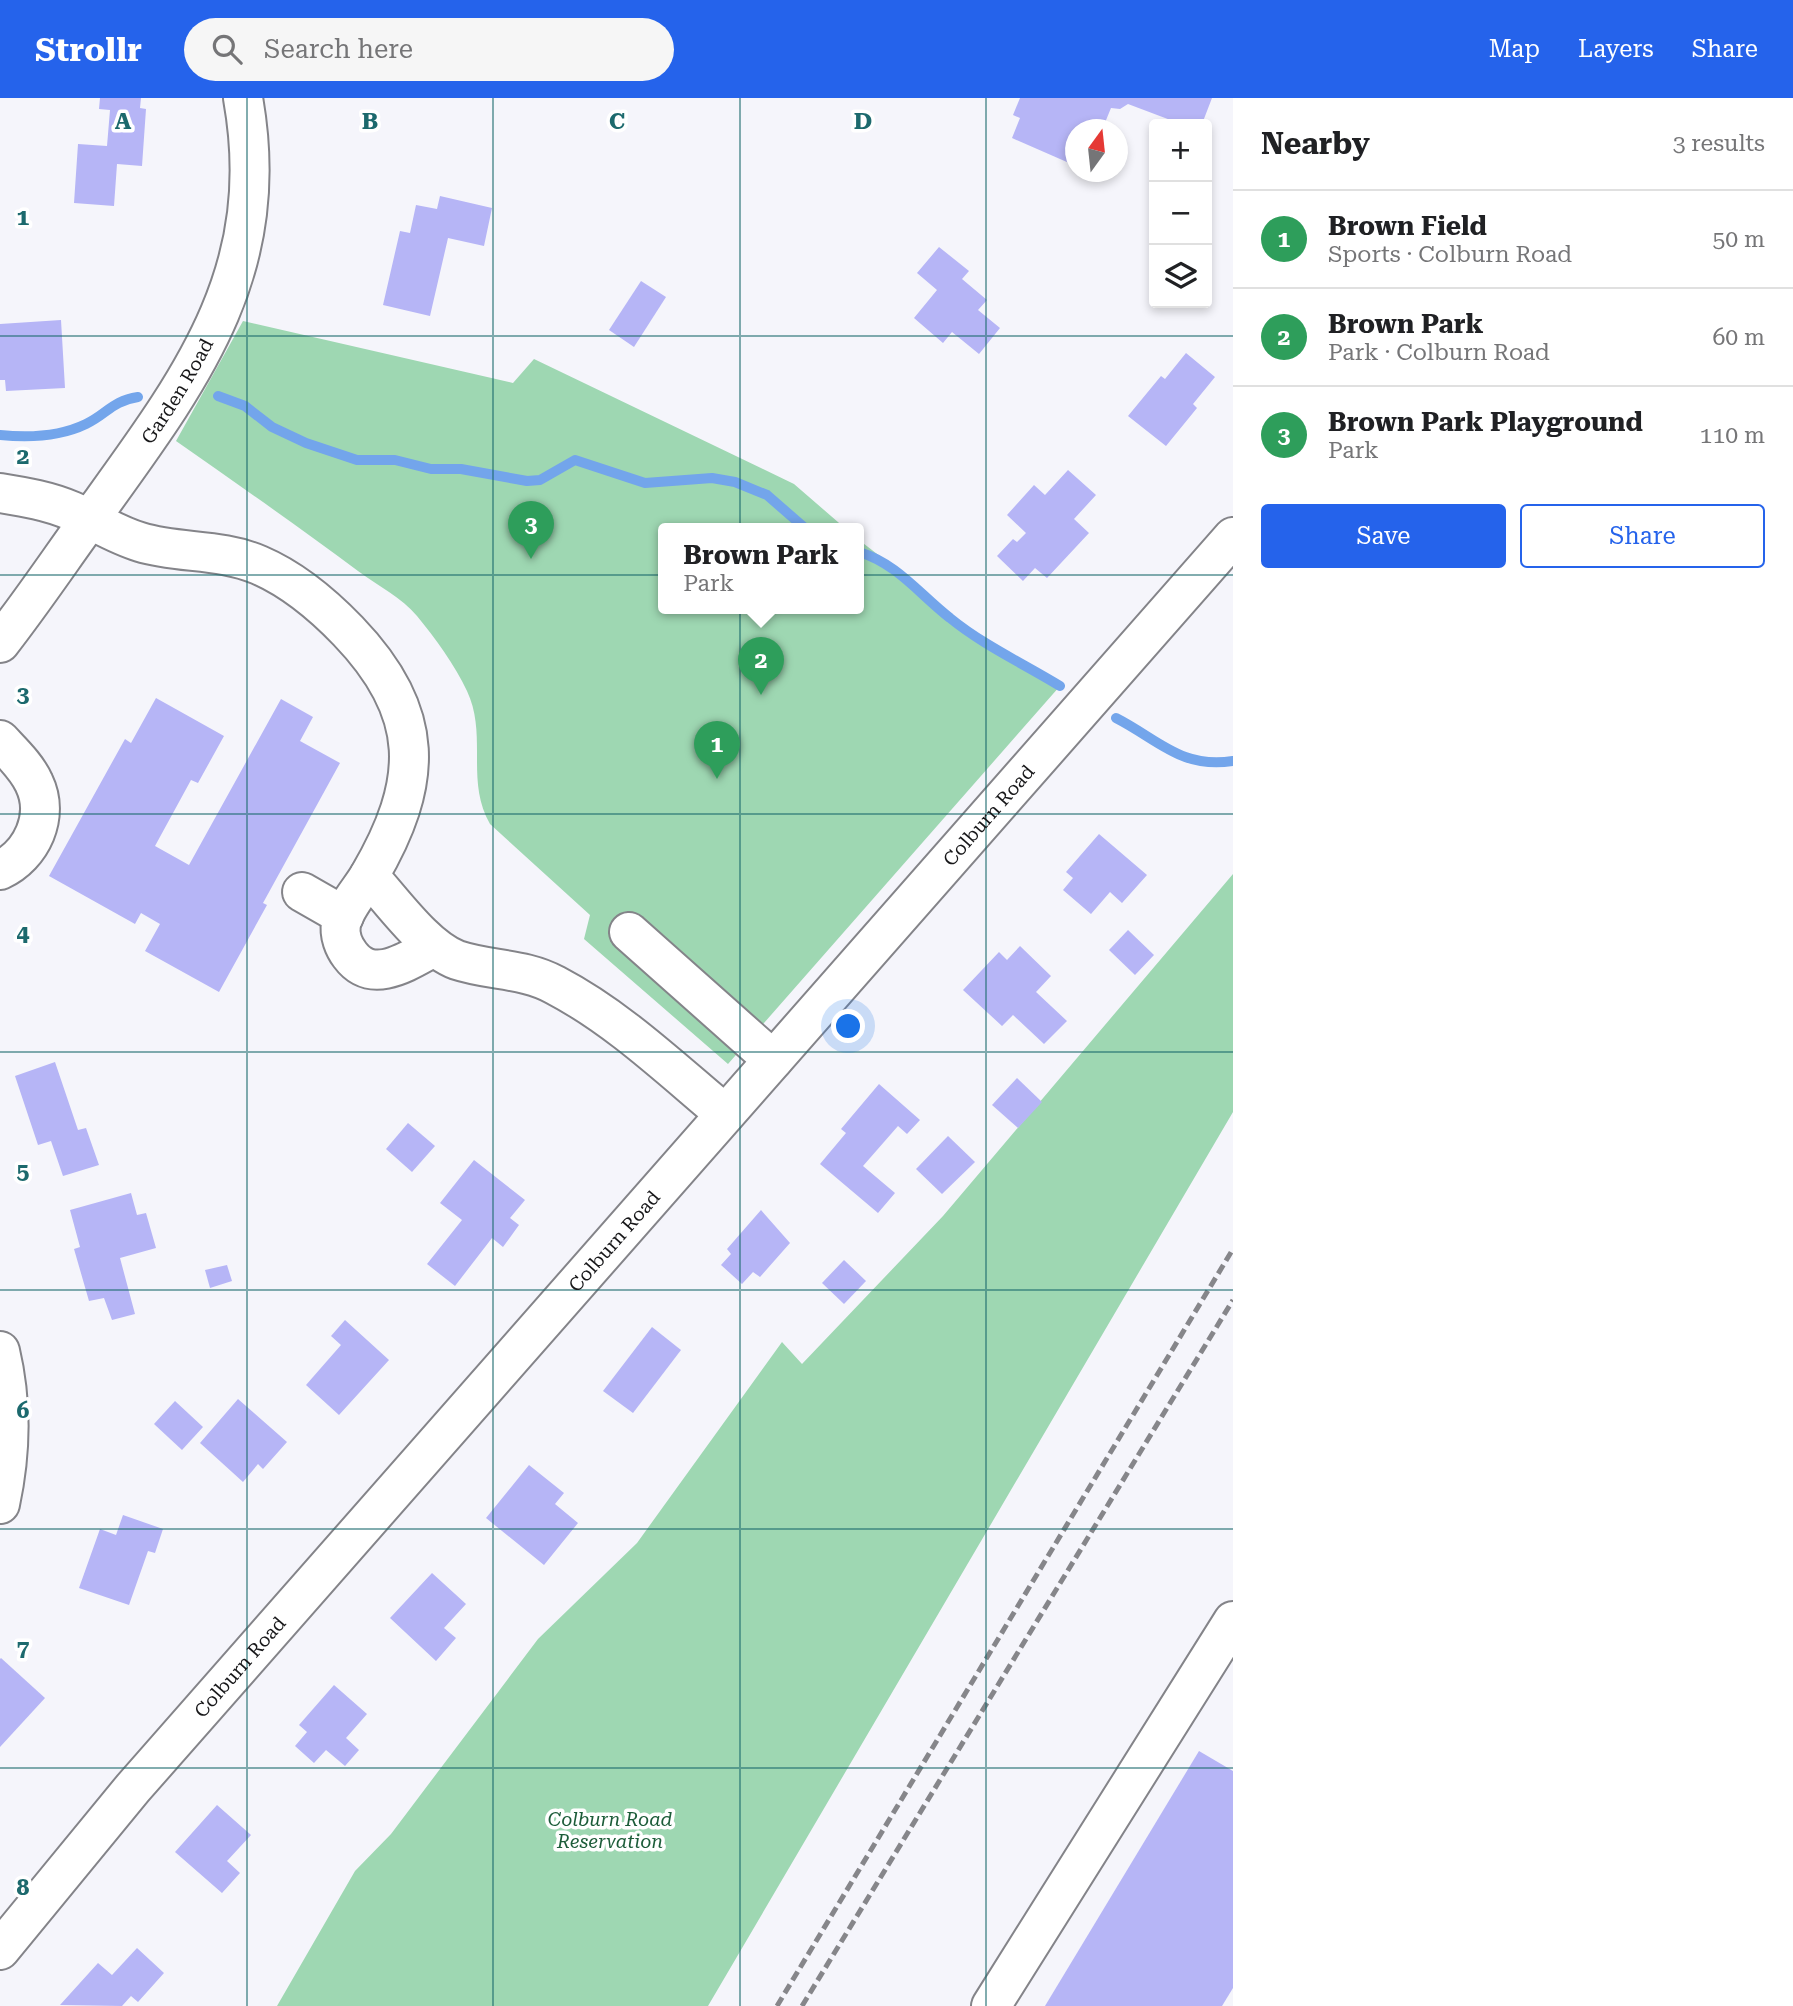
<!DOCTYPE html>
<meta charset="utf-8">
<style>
:root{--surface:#fff;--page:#f6f6f6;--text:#202124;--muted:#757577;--line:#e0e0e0;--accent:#2563eb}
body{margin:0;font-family:"Roboto Serif",serif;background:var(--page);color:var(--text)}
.controls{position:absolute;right:21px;top:21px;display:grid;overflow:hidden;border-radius:7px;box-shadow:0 4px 10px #0003}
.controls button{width:63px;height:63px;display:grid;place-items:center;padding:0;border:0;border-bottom:2px solid var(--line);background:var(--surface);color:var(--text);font:35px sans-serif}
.compass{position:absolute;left:1065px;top:21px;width:63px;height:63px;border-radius:50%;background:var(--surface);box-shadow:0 4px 10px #0003;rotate:15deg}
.you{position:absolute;left:849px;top:929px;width:24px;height:24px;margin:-18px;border:5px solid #fff;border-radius:50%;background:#1a73e8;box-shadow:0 0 0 10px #1a73e833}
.badge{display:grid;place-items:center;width:46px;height:46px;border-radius:50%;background:var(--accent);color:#fff;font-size:23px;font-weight:700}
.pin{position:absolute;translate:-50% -58px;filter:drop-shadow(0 2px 4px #0008)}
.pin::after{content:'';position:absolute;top:37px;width:24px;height:21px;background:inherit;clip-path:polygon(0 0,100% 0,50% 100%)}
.popup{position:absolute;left:658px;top:425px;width:206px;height:91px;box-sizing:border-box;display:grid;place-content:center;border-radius:7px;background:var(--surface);filter:drop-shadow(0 2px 5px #0005);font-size:23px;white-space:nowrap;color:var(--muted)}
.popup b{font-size:26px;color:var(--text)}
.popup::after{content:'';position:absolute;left:50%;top:100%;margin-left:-14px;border:14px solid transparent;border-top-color:var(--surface)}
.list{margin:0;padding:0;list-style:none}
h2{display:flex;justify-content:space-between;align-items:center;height:91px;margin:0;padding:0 28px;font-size:30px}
h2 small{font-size:23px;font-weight:400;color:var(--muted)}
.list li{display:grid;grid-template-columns:46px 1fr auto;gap:21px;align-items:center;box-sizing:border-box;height:98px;padding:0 28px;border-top:2px solid var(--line)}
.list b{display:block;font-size:26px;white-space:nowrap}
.list p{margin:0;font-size:23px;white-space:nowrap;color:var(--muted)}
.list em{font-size:23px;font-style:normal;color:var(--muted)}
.actions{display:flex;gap:14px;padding:21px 28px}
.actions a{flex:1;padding:16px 0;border:2px solid var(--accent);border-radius:7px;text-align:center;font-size:24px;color:var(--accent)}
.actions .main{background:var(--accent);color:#fff}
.icon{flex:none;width:38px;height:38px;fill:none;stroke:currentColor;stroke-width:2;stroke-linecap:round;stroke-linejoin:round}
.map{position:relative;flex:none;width:1233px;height:1908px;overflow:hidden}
header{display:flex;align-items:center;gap:42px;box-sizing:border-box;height:98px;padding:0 35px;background:var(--accent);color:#fff}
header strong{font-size:33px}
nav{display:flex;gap:38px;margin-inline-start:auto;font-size:24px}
.search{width:490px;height:63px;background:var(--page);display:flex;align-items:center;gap:18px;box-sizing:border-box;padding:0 24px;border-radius:38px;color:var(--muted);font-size:26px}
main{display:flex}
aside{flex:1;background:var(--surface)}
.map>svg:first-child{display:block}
.green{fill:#9ed7b2}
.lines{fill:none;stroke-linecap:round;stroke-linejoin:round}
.stream{stroke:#73a5eb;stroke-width:10}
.building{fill:#b6b5f6}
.minor-casing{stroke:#848489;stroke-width:42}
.minor{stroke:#fff;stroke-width:38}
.rail{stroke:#86868a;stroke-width:5;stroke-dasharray:10 5;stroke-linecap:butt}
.grid{fill:none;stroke:#1c696d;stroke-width:2;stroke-opacity:0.55}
.labels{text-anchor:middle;stroke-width:7;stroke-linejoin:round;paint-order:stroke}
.street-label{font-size:19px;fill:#171719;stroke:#fff}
.park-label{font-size:19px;font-style:italic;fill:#1c5c39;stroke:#fff}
.grid-label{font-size:23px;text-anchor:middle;font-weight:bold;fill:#1c696d;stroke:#fff;stroke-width:7;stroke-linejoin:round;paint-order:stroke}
</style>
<header>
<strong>Strollr</strong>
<div class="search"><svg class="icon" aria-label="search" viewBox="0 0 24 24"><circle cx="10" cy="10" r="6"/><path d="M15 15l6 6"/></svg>Search here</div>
<nav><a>Map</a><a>Layers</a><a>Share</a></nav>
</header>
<main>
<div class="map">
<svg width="1233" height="1908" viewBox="0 0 1233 1908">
<rect width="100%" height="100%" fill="#f5f5fb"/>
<!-- green -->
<g class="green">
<path d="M243,223L513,285L534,261L794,386L846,431H663V511H859V442L903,476L950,521L1060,588L728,966L584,841L590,817L490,726C465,682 488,638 467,593C455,567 435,540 417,518C402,500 377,487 358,473C298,428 237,386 176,343Z"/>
<polygon points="1233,776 1233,1014 708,1908 277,1908 355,1773 391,1736 538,1541 637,1445 782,1244 802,1266 943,1118"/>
</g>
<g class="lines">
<!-- stream -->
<g class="stream">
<polyline points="218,298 245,308 272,329 306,345 357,362 395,362 431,371 461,371 527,383 540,382 575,362 645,385 712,380 735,384 767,397 806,431"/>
<path d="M0,337C29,340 59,339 86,326C107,316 112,303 138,299"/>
<path d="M859,454C898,466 919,496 950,520C983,547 1024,566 1060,588"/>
<path d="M1116,620C1159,642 1181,671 1233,663"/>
</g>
</g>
<!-- building -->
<g class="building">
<polygon points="100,0 141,0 140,10 146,11 142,68 117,66 114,108 74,105 78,46 107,48 110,12 99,11"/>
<polygon points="1020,0 1212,0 1202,26 1190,21 1188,26 1181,26 1128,6 1120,11 1111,10 1102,32 1076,32 1076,68 1012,40 1020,20 1013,17"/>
<polygon points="440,98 492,110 484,148 448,140 430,218 383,207 400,133 410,135 416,107 437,111"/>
<polygon points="939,149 969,173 962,181 987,202 978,212 1000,230 979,256 952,234 943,245 914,220 937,192 917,175"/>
<polygon points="641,183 666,199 634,249 609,232"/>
<polygon points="61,222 65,290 6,293 5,282 0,282 0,226"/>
<polygon points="1186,255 1215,279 1193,306 1197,310 1166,348 1128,318 1161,278 1165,281"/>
<polygon points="1068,372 1096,397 1074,421 1089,435 1047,480 1035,470 1023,483 997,458 1013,441 1017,444 1026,435 1007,417 1034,387 1045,397"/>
<polygon points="156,600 224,638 198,685 191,682 155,748 189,767 281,601 313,619 300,643 340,665 263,805 267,807 219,894 145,853 160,826 141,815 135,826 49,778 125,641 131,645"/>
<polygon points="1099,736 1147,777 1122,805 1110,794 1091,816 1063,792 1073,780 1066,774"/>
<polygon points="1128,832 1154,857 1135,877 1109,852"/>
<polygon points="1020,848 1051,878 1036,894 1067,923 1044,946 1013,917 1002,928 963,892 999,854 1007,862"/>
<polygon points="55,964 78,1032 86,1030 99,1067 63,1078 51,1043 38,1047 15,978"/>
<polygon points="1017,980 1042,1004 1018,1030 992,1007"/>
<polygon points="879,986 920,1022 907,1036 898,1028 863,1068 895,1095 878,1115 820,1066 846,1035 841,1031"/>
<polygon points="408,1025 435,1048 412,1074 386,1051"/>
<polygon points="948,1038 975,1064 942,1096 916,1071"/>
<polygon points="474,1062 525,1102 510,1120 519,1127 503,1149 492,1140 455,1188 427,1166 462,1122 440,1105"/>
<polygon points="131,1095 137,1117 146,1115 156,1150 120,1160 135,1216 112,1222 104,1200 89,1203 74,1151 80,1149 70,1112"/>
<polygon points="761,1112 790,1145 760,1179 753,1174 742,1186 721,1167 731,1156 727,1151"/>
<polygon points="844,1162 866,1183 844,1206 822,1185"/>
<polygon points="227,1167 232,1183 210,1190 205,1172"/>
<polygon points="345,1222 389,1262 339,1317 306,1287 341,1247 331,1238"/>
<polygon points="652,1229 681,1252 633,1315 603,1293"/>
<polygon points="238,1301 287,1344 263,1371 258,1366 243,1384 200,1345"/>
<polygon points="175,1303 203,1329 182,1352 154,1326"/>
<polygon points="529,1367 564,1395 555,1406 578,1425 544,1467 486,1420"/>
<polygon points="123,1417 163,1431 155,1455 148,1453 129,1507 79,1490 100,1431 116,1437"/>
<polygon points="432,1475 466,1506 444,1530 456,1540 436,1563 390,1520"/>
<polygon points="1,1560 45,1600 0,1649 0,1561"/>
<polygon points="334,1587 367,1616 346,1640 359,1652 345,1668 326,1652 314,1665 295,1648 307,1634 299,1627"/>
<polygon points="1199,1653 1233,1673 1233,1890 1222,1908 1045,1908"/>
<polygon points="217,1707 251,1737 227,1763 240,1775 222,1795 175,1754"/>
<polygon points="137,1850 164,1875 138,1904 131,1898 122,1908 60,1907 98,1865 112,1877"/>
</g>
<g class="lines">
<!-- minor casing -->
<g class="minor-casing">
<g id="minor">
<path d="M0,395C25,399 49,403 72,413C95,423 116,437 140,444C179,456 219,450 259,467C294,482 322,506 348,533C427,615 424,684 369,778C393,804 425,850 457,862C490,873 524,870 555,887C618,920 671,971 725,1016"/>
<path id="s1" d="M0,545C36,499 68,450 103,403C197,273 273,168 243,0"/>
<path d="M0,642C12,655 27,669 34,685C50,718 32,757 0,772"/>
<path d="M369,778C360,793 345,809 341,826C339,837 344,849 350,857C373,888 409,862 434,849"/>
<polyline points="302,794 344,818"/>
<polyline points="629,834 773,962"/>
<path d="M0,1253C12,1304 11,1355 0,1406"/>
<path id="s2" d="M0,1852L133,1690L1233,439"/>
<polyline points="991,1908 1233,1523"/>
</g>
</g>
<!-- minor -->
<use href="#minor" class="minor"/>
<!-- rail -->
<g class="rail">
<polyline points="777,1908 1233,1151"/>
<polyline points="802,1908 1233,1202"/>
</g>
</g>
<!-- grid -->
<path class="grid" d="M247,0V1908M493,0V1908M740,0V1908M986,0V1908M0,238H1233M0,477H1233M0,716H1233M0,954H1233M0,1192H1233M0,1431H1233M0,1670H1233"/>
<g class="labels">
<!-- street labels -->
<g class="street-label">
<text dy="7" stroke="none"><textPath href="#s1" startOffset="308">Garden Road</textPath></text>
<text dy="7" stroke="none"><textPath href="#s2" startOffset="1505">Colburn Road</textPath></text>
<text dy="7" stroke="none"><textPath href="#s2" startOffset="938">Colburn Road</textPath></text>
<text dy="7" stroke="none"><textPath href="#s2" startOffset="371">Colburn Road</textPath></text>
</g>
<!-- park labels -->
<g class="park-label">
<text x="610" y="1728">Colburn Road<tspan x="610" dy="22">Reservation</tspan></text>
</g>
</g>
<g class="grid-label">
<text x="123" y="31">A</text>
<text x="370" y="31">B</text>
<text x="617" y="31">C</text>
<text x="863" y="31">D</text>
<text x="23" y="127">1</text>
<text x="23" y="366">2</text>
<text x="23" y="604">3</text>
<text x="23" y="843">4</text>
<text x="23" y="1081">5</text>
<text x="23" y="1320">6</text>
<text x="23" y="1558">7</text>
<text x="23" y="1797">8</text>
</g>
</svg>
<div class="controls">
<button>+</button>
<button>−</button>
<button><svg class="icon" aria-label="layers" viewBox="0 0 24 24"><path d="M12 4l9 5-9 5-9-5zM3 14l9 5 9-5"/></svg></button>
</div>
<svg class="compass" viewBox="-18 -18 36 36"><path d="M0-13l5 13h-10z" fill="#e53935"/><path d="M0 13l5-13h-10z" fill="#757577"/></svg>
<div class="you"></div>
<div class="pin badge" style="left:717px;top:681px;background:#2e9e5b">1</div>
<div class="pin badge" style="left:761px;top:597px;background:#2e9e5b">2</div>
<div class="popup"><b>Brown Park</b>Park</div>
<div class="pin badge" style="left:531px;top:461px;background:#2e9e5b">3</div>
</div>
<aside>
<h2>Nearby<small>3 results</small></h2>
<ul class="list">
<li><span class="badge" style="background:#2e9e5b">1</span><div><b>Brown Field</b><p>Sports · Colburn Road</p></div><em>50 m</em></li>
<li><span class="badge" style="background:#2e9e5b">2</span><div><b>Brown Park</b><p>Park · Colburn Road</p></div><em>60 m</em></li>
<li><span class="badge" style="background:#2e9e5b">3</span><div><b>Brown Park Playground</b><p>Park</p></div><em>110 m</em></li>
</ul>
<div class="actions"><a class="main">Save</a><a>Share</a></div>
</aside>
</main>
